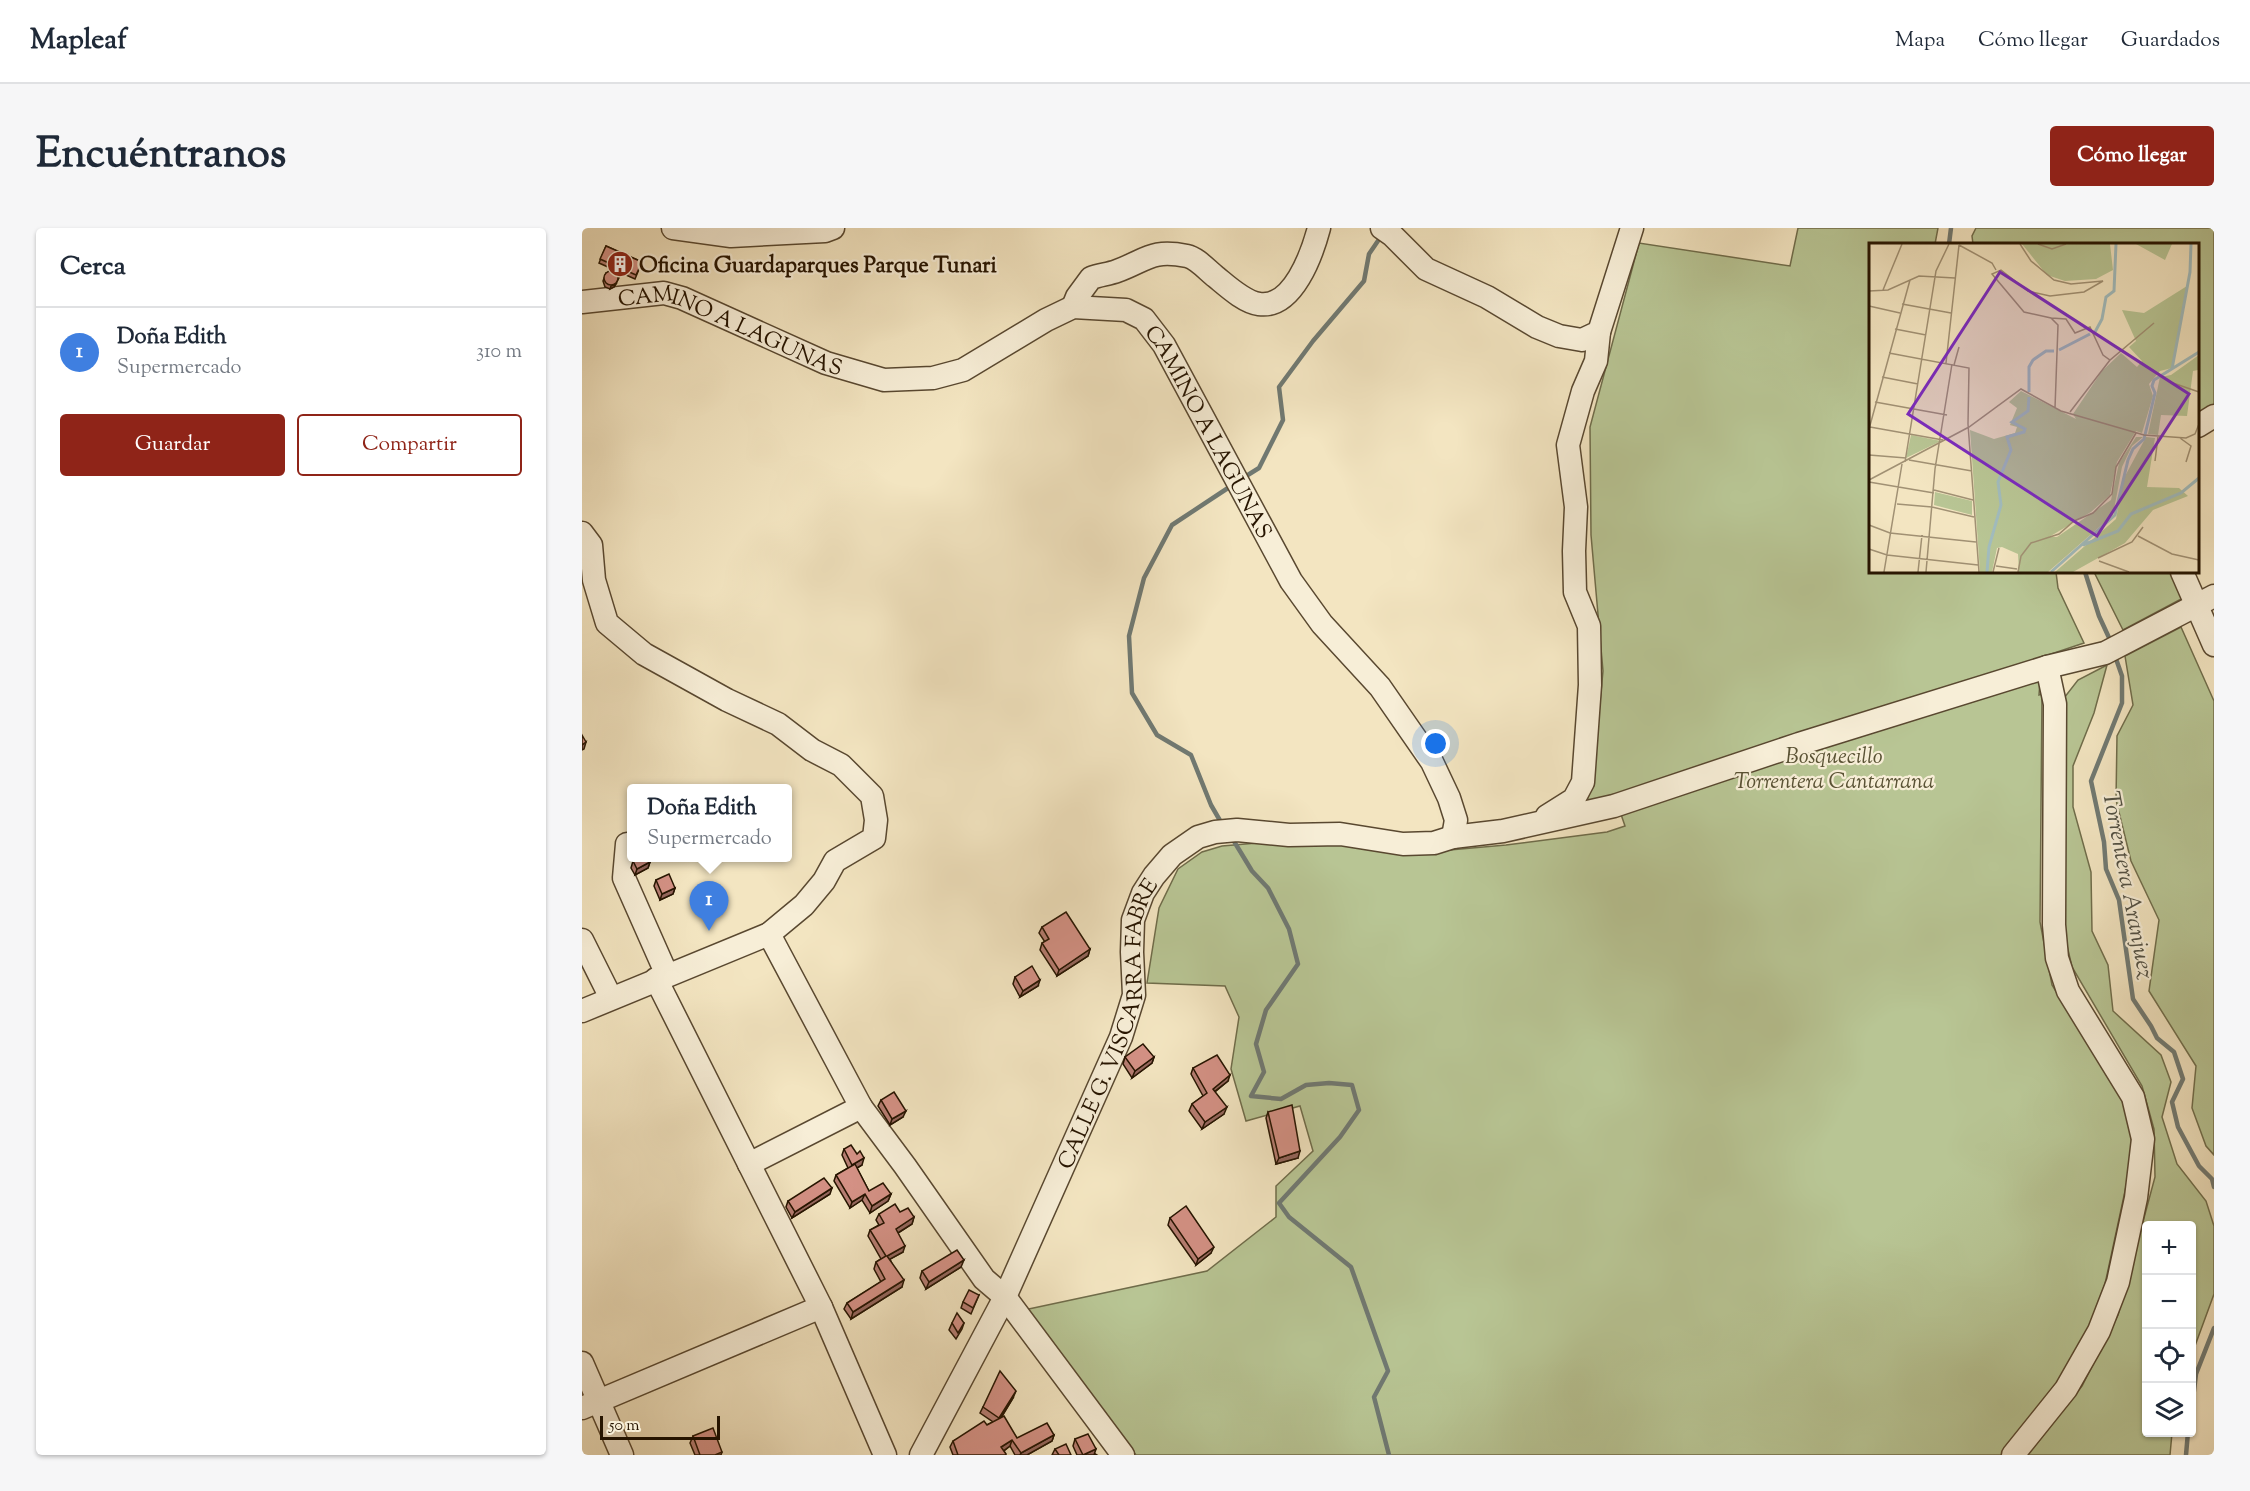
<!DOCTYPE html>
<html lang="es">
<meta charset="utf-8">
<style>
:root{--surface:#fff;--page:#f6f6f7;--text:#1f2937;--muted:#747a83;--line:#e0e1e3;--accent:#8f2418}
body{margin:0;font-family:"Sorts Mill Goudy",serif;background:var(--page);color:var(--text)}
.controls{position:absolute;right:18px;bottom:18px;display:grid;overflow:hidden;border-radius:6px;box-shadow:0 2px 4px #0004}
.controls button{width:54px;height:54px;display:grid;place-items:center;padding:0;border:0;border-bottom:2px solid var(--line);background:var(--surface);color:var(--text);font:30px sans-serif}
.scale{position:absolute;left:18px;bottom:15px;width:120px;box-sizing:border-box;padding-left:6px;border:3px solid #261400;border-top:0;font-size:16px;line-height:21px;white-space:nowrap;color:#261400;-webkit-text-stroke:4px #f7eed7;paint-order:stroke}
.you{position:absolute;left:854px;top:516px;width:21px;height:21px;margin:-15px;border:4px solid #fff;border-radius:50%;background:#1a73e8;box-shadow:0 0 0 9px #1a73e833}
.badge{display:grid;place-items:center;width:39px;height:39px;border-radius:50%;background:var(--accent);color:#fff;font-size:20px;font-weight:700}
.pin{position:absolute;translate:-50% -50px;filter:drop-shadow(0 2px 3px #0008)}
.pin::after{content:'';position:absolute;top:32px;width:21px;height:18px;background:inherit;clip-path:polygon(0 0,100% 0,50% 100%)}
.popup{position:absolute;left:45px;top:556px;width:165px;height:78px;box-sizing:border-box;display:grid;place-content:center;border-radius:6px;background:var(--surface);filter:drop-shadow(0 2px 4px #0005);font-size:20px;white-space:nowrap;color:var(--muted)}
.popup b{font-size:22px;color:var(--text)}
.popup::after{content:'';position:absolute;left:50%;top:100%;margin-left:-12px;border:12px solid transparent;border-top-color:var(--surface)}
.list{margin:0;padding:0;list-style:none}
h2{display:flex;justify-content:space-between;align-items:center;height:78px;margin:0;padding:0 24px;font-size:26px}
h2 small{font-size:20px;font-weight:400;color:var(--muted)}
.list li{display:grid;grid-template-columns:39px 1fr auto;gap:18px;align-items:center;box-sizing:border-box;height:90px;padding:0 24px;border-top:2px solid var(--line)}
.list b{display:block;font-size:22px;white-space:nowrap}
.list p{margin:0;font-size:20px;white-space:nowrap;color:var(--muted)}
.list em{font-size:20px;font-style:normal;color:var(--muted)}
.actions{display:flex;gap:12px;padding:18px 24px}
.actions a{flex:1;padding:14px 0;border:2px solid var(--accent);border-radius:6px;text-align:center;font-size:21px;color:var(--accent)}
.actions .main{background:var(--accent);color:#fff}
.icon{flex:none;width:33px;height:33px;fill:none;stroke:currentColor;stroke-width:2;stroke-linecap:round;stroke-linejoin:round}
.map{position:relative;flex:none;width:1632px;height:1227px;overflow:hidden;border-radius:6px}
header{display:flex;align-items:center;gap:36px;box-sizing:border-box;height:84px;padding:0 30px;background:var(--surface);border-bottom:2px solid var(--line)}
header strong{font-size:28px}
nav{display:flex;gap:33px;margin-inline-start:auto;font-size:21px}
.intro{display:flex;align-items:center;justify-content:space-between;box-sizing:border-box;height:144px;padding:0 36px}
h1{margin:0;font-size:42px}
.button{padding:15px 27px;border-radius:6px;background:var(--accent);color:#fff;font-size:21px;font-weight:700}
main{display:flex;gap:36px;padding:0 36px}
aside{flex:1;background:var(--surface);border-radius:6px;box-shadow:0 2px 4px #0004}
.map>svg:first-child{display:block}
.green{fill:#b8c594;stroke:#6f6c4a;stroke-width:1.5}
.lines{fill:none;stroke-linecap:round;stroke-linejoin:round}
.stream{stroke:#707972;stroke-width:4.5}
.minor-casing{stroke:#594830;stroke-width:25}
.minor{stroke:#f7eed7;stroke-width:22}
.wall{fill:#b67d72;stroke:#261400;stroke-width:1.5}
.shaded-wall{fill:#94665d;stroke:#261400;stroke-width:1.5}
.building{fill:#d49185;stroke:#261400;stroke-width:1.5}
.labels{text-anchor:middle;stroke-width:4.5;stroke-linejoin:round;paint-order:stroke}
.poi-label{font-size:22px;font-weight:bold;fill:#261400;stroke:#f7eed7;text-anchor:start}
.street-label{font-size:22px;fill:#261400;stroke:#f7eed7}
.park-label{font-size:22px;font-style:italic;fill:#595234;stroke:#f7eed7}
.water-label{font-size:24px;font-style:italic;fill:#514f42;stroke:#f7eed7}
.inset-river{fill:none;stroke:#a1bcbe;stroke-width:3}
.inset-road{fill:none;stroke:#a19174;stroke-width:1.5}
.view{fill:#7b2cbf;fill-opacity:0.15;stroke:#7b2cbf;stroke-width:3}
.inset-edge{fill:none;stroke:#261400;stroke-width:3}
</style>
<header>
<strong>Mapleaf</strong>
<nav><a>Mapa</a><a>Cómo llegar</a><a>Guardados</a></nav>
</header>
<div class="intro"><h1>Encuéntranos</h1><a class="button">Cómo llegar</a></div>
<main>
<aside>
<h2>Cerca<small></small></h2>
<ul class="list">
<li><span class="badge" style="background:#3f7fe0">1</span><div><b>Doña Edith</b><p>Supermercado</p></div><em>310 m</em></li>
</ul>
<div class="actions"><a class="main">Guardar</a><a>Compartir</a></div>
</aside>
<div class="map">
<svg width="1632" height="1227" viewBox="0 0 1632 1227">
<rect width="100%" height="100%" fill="#f3e5c1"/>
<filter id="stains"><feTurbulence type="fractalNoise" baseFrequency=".00333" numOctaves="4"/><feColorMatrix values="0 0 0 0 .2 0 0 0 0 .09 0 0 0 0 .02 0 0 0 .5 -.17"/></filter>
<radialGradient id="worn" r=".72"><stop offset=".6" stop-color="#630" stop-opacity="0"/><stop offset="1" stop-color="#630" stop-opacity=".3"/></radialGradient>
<!-- green -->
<g class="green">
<polygon points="1216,0 1356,0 1353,16 1288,16 1288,344 1474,344 1476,360 1502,415 1460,429 1457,467 1460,466 1458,694 1470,757 1545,877 1551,926 1523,1056 1505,1104 1471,1163 1424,1227 554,1227 442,1082 625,1043 694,989 694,958 731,923 718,878 664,893 649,841 657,789 643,758 565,755 577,680 596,641 620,624 640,618 748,609 845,624 924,617 1025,604 1043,598 1032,566 1004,575 1010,558 1021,443 1009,307 1008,199 1057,15 1208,38"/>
<polygon points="1394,0 1632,0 1632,181 1616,192 1616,16 1391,16 1390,8"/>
<polygon points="1512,344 1592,344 1603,369 1541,402"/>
<polygon points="1599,399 1632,473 1632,927 1624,918 1610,880 1614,838 1567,763 1577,692 1549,633 1534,572 1535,508 1551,477 1543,428"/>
<polygon points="1525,437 1512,485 1491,538 1491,579 1509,644 1510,703 1526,737 1531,783 1579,827 1589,854 1580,889 1595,936 1624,973 1632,998 1632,1066 1610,1126 1610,998 1564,998 1564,1204 1590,1205 1588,1227 1444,1227 1500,1158 1536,1087 1573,949 1572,901 1560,858 1490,739 1480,696 1482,470 1496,452"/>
</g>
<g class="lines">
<!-- stream -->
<g class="stream">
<polyline points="1367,16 1369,0"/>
<polyline points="661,250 677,240 701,192 697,159 731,113 782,53 787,26 800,7"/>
<polyline points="1503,344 1517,388 1529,414"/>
<polyline points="1533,428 1540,448 1540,475 1509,553 1522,614 1524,641 1537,672 1551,771 1569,798 1575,810 1592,824 1601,851 1590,874 1596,899 1617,938 1630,951 1632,959"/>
<polyline points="640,596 629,577 609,527 575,507 550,465 547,408 562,350 590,297 649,258"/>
<polyline points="650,610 670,643 686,660 707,701 716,736 684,782 674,816 682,844 669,868 699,871 724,857 747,855 770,857 777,882 758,909 697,975 707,989 769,1039 806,1143 792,1169 807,1227"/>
<polyline points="1610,1179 1614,1146 1632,1100"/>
<polyline points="1604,1227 1606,1204"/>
</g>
<!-- minor casing -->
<g class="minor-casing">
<g id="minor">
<polyline points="91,0 149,8 243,3 251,0"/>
<polyline points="800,0 810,7 844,41 905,69 955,99 977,108 1000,112 1017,104 1050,0"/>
<path id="s1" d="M0,74L82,65L100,70L244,135L302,152L351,150L381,142L464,92L491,79L544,82L562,91L582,117L709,353L740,396L798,459L850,534L867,570L874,592L871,609"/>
<path d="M491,79L495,69L509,50C517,47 527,46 535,43C565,32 569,21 605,28C615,30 626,43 634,49C645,58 662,74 677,76C711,81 730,26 737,0"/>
<polyline points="1616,198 1632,188"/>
<polyline points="0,305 9,317 12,352 25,395 62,426 145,472 196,496 230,522 259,537 290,568 294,592 292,610 253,633 242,653 222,677 187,706 0,783"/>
<polyline points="1600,344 1632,417"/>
<polyline points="965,588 992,571 1001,554 1008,457 1007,398 993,364 992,323 994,279 986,217 1001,163 1014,133 1017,104"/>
<polyline points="45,616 42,650 85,747"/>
<polyline points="187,706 279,879 323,938 402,1051 423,1069 541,1227"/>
<polyline points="0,712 29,770"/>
<polyline points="74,751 239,1079 303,1227"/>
<polyline points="167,936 279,879"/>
<polyline points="0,1135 40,1227"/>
<polyline points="0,1180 239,1079"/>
<path id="s2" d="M339,1227L423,1069L539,809L552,767L550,724L551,692L561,665L572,648L590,627L616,609L633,604L655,602L707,607L758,606L821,616L852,615L871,609L921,603L1032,578L1217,516L1465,439L1523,425L1632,368"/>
<polyline points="1431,1227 1484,1161 1517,1103 1536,1054 1554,970 1561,911 1551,869 1486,763 1475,730 1472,697 1473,476 1465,439"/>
</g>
</g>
<!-- minor -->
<use href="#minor" class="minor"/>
</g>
<!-- wall -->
<g class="wall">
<polygon points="24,18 60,34 53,51 17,35"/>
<polygon points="24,45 37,50 32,59 28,61 23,59 21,53"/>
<polygon points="51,633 68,634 66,640 53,647 49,640"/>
<polygon points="74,652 93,660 91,666 78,672 72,658"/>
<polygon points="460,699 508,721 506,728 475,748 458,722 460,715 463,714 457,705"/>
<polygon points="433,749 456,758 438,769 431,756"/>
<polygon points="543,829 572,829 570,835 550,850 541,836"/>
<polygon points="611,840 646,853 633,864 642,886 620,901 607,883 610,876 621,868 609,846"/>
<polygon points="299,872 321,889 308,897 296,878"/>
<polygon points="686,884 716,930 694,936 684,890"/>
<polygon points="262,921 275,926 280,937 275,940 287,963 309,966 306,973 288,985 280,972 268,980 252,953 254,947 266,940 260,927"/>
<polygon points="248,966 210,990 204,979 206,973"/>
<polygon points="318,984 332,989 330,996 316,1005 321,1024 308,1031 320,1059 269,1091 262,1081 265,1075 299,1054 292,1041 294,1034 299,1031 286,1008 288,1002 297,997 294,992 297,986"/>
<polygon points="588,990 629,1025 614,1037 586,997"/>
<polygon points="379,1039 344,1061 338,1050 340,1043"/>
<polygon points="397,1067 389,1086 379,1080 381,1074"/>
<polygon points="370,1095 382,1095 380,1101 374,1111 367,1102"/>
<polygon points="431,1170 419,1190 435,1210 472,1207 470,1213 445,1227 433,1227 428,1218 422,1223 424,1227 371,1227 368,1219 371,1213 411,1194 398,1185 401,1179"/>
<polygon points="111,1208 140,1224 139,1227 113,1227 108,1215"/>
<polygon points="493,1211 512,1225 515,1227 495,1227 491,1218"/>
<polygon points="473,1221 489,1227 470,1227"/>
</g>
<!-- shaded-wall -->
<g class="shaded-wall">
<polygon points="34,56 32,59 28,61 29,58"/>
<polygon points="4,514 2,521 0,522 0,517"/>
<polygon points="68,634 66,640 53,647 55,641"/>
<polygon points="93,660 91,666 78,672 80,666"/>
<polygon points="508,721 506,728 475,748 477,742"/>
<polygon points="458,752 456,758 438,769 441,763"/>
<polygon points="572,829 570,835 550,850 553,843"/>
<polygon points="648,847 646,853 628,867 631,861"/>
<polygon points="645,879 642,886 620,901 623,894"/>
<polygon points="324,883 321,889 308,897 310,891"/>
<polygon points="718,923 716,930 694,936 697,930"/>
<polygon points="282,930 280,937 268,944 270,937"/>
<polygon points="250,960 248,966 210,990 213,984"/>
<polygon points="283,966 280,972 268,980 270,974"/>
<polygon points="309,966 306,973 288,985 290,978"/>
<polygon points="332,989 330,996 311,1008 314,1001"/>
<polygon points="323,1018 321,1024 303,1034 305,1028"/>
<polygon points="632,1019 629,1025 614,1037 616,1031"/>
<polygon points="382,1032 379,1039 344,1061 347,1054"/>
<polygon points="322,1052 320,1059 269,1091 271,1084"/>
<polygon points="434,1163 431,1170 415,1196 417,1190"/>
<polygon points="472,1207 470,1213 445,1227 438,1227 439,1225"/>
<polygon points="430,1212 428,1218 417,1226 419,1219"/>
<polygon points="514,1221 512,1227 501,1227"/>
</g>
<!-- building -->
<g class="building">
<polygon points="24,18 60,34 54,47 18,31"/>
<circle cx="29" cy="50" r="7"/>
<polygon points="0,507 4,514 0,517"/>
<polygon points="58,630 66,630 68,634 55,641 51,633"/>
<polygon points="87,646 93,660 80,666 74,652"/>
<polygon points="484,684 508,721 477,742 460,715 467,711 460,699"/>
<polygon points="450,738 458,752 441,763 433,749"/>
<polygon points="561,816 572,829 553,843 543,829"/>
<polygon points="635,827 648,847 631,861 645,879 623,894 610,876 625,865 611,840"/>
<polygon points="312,864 324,883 310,891 299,872"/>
<polygon points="710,877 718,923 697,930 686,884"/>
<polygon points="269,917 275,926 278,923 282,930 270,937 262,921"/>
<polygon points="273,936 287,963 301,955 309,966 290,978 283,966 270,974 254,947"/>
<polygon points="242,950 250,960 213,984 206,973"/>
<polygon points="313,976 318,984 326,980 332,989 314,1001 323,1018 305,1028 322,1052 271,1084 265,1075 303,1051 294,1034 304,1028 288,1002 302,995 297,986"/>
<polygon points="604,978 632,1019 616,1031 588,990"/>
<polygon points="375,1022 382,1032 347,1054 340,1043"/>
<polygon points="387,1062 397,1067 391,1080 381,1074"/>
<polygon points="375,1085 382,1095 376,1105 370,1095"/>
<polygon points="418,1143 434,1163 417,1190 401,1179"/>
<polygon points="422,1188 435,1210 465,1195 472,1207 439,1225 430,1212 419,1219 424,1226 423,1227 376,1227 371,1213 402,1193 405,1197"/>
<polygon points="131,1200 140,1224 133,1227 118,1227 111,1208"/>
<polygon points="506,1206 514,1221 501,1227 493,1211"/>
<polygon points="484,1216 489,1227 477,1227 473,1221"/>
</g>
<!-- icons -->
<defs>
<g id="building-disc" transform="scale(1.35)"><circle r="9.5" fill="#8f2418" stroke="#f7eed7"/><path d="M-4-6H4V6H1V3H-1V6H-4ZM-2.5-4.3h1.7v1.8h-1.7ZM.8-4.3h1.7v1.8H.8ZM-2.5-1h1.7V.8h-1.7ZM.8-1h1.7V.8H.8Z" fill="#fff"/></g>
</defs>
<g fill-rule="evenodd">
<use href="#building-disc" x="38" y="36"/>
</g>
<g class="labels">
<!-- poi labels -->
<g class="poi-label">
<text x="57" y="44">Oficina Guardaparques Parque Tunari</text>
</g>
<!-- street labels -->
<g class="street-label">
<text dy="8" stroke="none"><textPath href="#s1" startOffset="156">CAMINO A LAGUNAS</textPath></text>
<text dy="8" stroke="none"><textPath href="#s1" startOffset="730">CAMINO A LAGUNAS</textPath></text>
<text dy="8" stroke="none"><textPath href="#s2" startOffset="474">CALLE G. VISCARRA FABRE</textPath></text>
</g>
<!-- park labels -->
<g class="park-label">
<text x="1252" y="535">Bosquecillo<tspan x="1252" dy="25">Torrentera Cantarrana</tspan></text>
</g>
<!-- water labels -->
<g class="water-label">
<text transform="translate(1547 657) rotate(79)" y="8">Torrentera Aranjuez</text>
</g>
</g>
<!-- overview -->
<g transform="translate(1287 15)">
<rect width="330" height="330" fill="#f3e5c1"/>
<path d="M153,1H241L244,27L227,36L196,38L178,32ZM267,1H303L296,17ZM318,43L303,125L291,128L280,141L284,153L273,190L267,188L248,219L241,252L222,269L180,294H188L242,257L250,220L267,194H274L263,203L253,224L244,272L179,329H150L149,311L133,304L128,305L123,329H111L101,187L125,196L146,190L148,184L141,182L148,165L140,159L152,148L207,176L204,171L233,128L252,110L268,124L273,118L260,104L267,98L253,67L275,70ZM330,112L329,127L324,128L318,173L292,172L289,192L279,191L291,134L302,132ZM42,192L72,198L37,215ZM277,194L286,195L278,244L310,245L319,253L284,267L256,300L204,329H186L247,276L255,235ZM66,249L103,258V272L65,262Z" fill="#b8c594"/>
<path class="inset-river" d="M226,89L233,76L237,54L245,48L247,1M190,107L221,91M303,126L321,29L322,1M160,149V124L164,117L177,108H185M214,302L249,288L262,271L312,250L330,235M118,329L120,304L132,262L129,239L142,207L138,194L155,189L156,186L143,179L159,168L160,154M182,329L246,272L259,217L264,206L275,196L286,150L283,143L285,137L330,109"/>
<path class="inset-road" d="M151,1L162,18L185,37L202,41L234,38L215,49L181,53L159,48L132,27L123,31L155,69L182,75L189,82L186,165M169,1L183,6L197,1M90,2L123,20L127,27M14,47L33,1M0,48L19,47L50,33L86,35M33,61L82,70M0,63L31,70M182,75L197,76L206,90L221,84L234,112L241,117L285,80M26,86L57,92M20,110L100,125L99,181L110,329M77,120L90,2M85,122L90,104M13,134L49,141M301,139L330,149M6,159L78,172M201,169L241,117M1,184L74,197M0,186L41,37M311,195L322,203L317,219M0,212L37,215M40,217L103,228M286,218L289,194M36,219L67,28L80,1M0,237L100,184L152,146L192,168L275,192L317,195L326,191L330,181M0,239L65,250M65,247L104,257M28,261L63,264L105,274M0,282L21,290L107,299M269,293L303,311L330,317M0,306L18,312L109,322M229,315L263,299L274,284M230,318L260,329M127,323L148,326M15,329L33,221M49,329L53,292M57,329L66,226L83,121M124,329L130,305M149,329L152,313L162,300L190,291L205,278L224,270L243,251L247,224L267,190"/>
<path class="view" d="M131,29L320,151L228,293L39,171Z"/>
<rect width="330" height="330" class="inset-edge"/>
</g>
<rect width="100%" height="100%" filter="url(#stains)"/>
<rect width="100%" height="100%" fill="url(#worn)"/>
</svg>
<div class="controls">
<button>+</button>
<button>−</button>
<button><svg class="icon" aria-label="locate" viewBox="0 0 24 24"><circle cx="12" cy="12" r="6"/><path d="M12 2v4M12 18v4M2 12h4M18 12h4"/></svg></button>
<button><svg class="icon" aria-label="layers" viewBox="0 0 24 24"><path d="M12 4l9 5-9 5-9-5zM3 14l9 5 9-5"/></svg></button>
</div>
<div class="scale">50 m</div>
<div class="you"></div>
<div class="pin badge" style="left:127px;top:703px;background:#3f7fe0">1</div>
<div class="popup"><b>Doña Edith</b>Supermercado</div>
</div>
</main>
